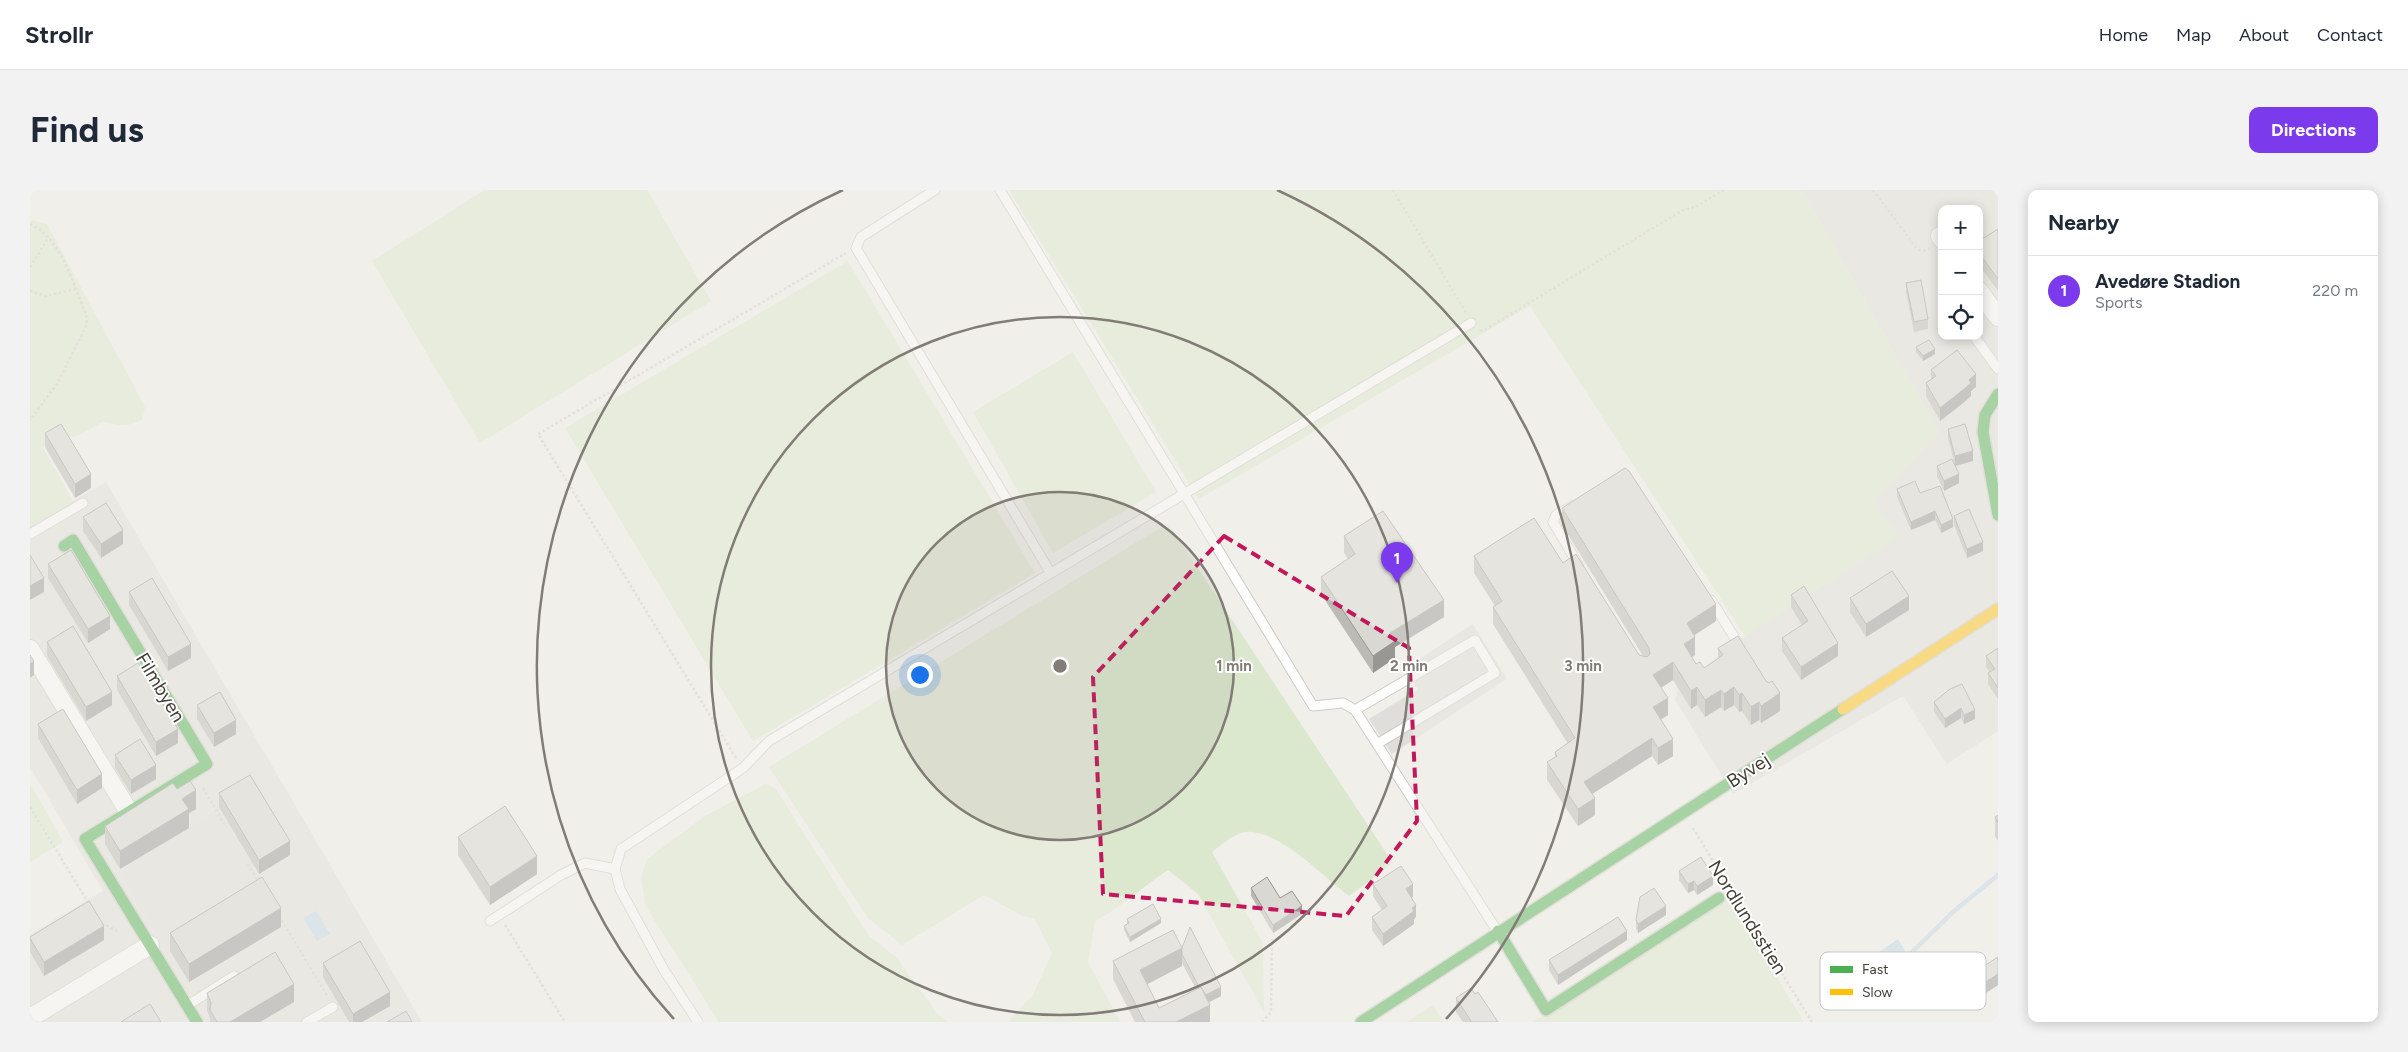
<!DOCTYPE html>
<meta charset="utf-8">
<style>
:root{--surface:#fff;--page:#f2f2f3;--text:#1f2937;--muted:#747a83;--line:#e0e1e3;--accent:#7c3aed}
body{margin:0;font-family:Figtree,sans-serif;background:var(--page);color:var(--text)}
.controls{position:absolute;right:15px;top:15px;display:grid;overflow:hidden;border-radius:10px;box-shadow:0 2px 12px #0003}
.controls button{width:45px;height:45px;display:grid;place-items:center;padding:0;border:0;border-bottom:1px solid var(--line);background:var(--surface);color:var(--text);font:25px sans-serif}
.you{position:absolute;left:889px;top:484px;width:18px;height:18px;margin:-12px;border:4px solid #fff;border-radius:50%;background:#1a73e8;box-shadow:0 0 0 8px #1a73e833}
.badge{display:grid;place-items:center;width:32px;height:32px;border-radius:50%;background:var(--accent);color:#fff;font-size:16px;font-weight:700}
.pin{position:absolute;translate:-50% -41px;filter:drop-shadow(0 1px 2px #0008)}
.pin::after{content:'';position:absolute;top:26px;width:18px;height:15px;background:inherit;clip-path:polygon(0 0,100% 0,50% 100%)}
.list{margin:0;padding:0;list-style:none}
h2{display:flex;justify-content:space-between;align-items:center;height:65px;margin:0;padding:0 20px;font-size:21px}
h2 small{font-size:16px;font-weight:400;color:var(--muted)}
.list li{display:grid;grid-template-columns:32px 1fr auto;gap:15px;align-items:center;box-sizing:border-box;height:70px;padding:0 20px;border-top:1px solid var(--line)}
.list b{display:block;font-size:19px;white-space:nowrap}
.list p{margin:0;font-size:16px;white-space:nowrap;color:var(--muted)}
.list em{font-size:16px;font-style:normal;color:var(--muted)}
.icon{flex:none;width:28px;height:28px;fill:none;stroke:currentColor;stroke-width:2;stroke-linecap:round;stroke-linejoin:round}
.map{position:relative;flex:none;width:1968px;height:832px;overflow:hidden;border-radius:10px}
header{display:flex;align-items:center;gap:30px;box-sizing:border-box;height:70px;padding:0 25px;background:var(--surface);border-bottom:1px solid var(--line)}
header strong{font-size:24px}
nav{display:flex;gap:28px;margin-inline-start:auto;font-size:18px}
.intro{display:flex;align-items:center;justify-content:space-between;box-sizing:border-box;height:120px;padding:0 30px}
h1{margin:0;font-size:35px}
.button{padding:12px 22px;border-radius:10px;background:var(--accent);color:#fff;font-size:18px;font-weight:700}
main{display:flex;gap:30px;padding:0 30px}
aside{flex:1;background:var(--surface);border-radius:10px;box-shadow:0 2px 12px #0003}
.map>svg:first-child{display:block}
.residential{fill:#e3e1d9;fill-rule:evenodd}
.green{fill:#dce8cd}
.parking{fill:#dfdeda}
.water{fill:#c0d7e9}
.lines{fill:none;stroke-linecap:round;stroke-linejoin:round}
.stream{stroke:#c0d7e9;stroke-width:4.5}
.lane-casing{stroke:#cccbc7;stroke-width:11}
.street-casing{stroke:#cccbc7;stroke-width:20}
.fast-casing{stroke:#ceccc2;stroke-width:14}
.slow-casing{stroke:#ceccc2;stroke-width:14}
.path{stroke:#d1cecb;stroke-width:2.5;stroke-dasharray:2.5 2.5;stroke-linecap:butt}
.lane{stroke:#fdfdfc;stroke-width:9}
.street{stroke:#fdfdfc;stroke-width:18}
.fast{stroke:#4caf50;stroke-width:11}
.slow{stroke:#ffc107;stroke-width:11}
.wall{fill:#bbbab5;fill-rule:evenodd}
.shaded-wall{fill:#989794}
.building{fill:#d9d8d3;stroke:#989794}
.marked{fill:none;stroke:#c2185b;stroke-width:4;stroke-dasharray:10 6;stroke-linejoin:round}
.ring{fill:none;stroke:#817d76;stroke-width:2.5}
.labels{text-anchor:middle;stroke-width:4;stroke-linejoin:round;paint-order:stroke}
.street-label{font-size:19px;fill:#454038;stroke:#fff}
.key{fill:#fff;stroke:#c7c6c3;stroke-width:1}
.key-label{font-size:14px;fill:#454038}
.centre{fill:#817d76;stroke:#fff;stroke-width:2.5}
.ring-label{font-size:15px;text-anchor:middle;font-weight:bold;fill:#817d76;stroke:#fff;stroke-width:4;stroke-linejoin:round;paint-order:stroke}
</style>
<header>
<strong>Strollr</strong>
<nav><a>Home</a><a>Map</a><a>About</a><a>Contact</a></nav>
</header>
<div class="intro"><h1>Find us</h1><a class="button">Directions</a></div>
<main>
<div class="map">
<svg width="1968" height="832" viewBox="0 0 1968 832">
<rect width="100%" height="100%" fill="#f0efea"/>
<!-- residential -->
<g class="residential">
<path d="M1772,0H1968V541L1917,574L1873,506L1703,604L1645,510L1648,498L1715,446L1868,347L1844,311L1909,242ZM1912,19H1949V146H1912Z"/>
<polygon points="76,292 392,832 0,832 0,744 73,701 0,577 0,335"/>
</g>
<!-- green -->
<g class="green">
<polygon points="455,0 617,0 681,111 450,253 342,71"/>
<polygon points="979,0 1772,0 1909,242 1844,311 1869,347 1715,446 1500,116 1169,309"/>
<path d="M0,30L17,34L115,217L112,230C99,237 87,236 73,231C52,245 44,249 18,250L13,258L43,311L0,335Z"/>
<polygon points="818,71 1005,383 723,551 535,238"/>
<polygon points="1043,162 1126,302 1023,363 943,222"/>
<path d="M1138,333L1363,673L1319,706C1293,687 1243,633 1211,643C1201,646 1190,656 1182,662L1233,753L1234,822L1168,704L1138,680C1113,696 1091,718 1065,731L1058,772L1090,832H978L1003,805L1022,763L1005,729L993,726L954,705L872,755L838,728L739,577Z"/>
<polygon points="0,593 33,652 0,672"/>
<polygon points="736,594 746,599 838,745 867,768 909,826 918,832 689,832 615,715 611,687 617,669 675,626"/>
<polygon points="1698,708 1774,832 1503,832"/>
<polygon points="1403,815 1414,832 1377,832"/>
</g>
<!-- parking -->
<g class="parking">
<polygon points="1443,434 1477,489 1362,564 1339,529 1388,499 1374,479"/>
<polygon points="188,619 238,702 137,762 89,682"/>
</g>
<!-- water -->
<g class="water">
<polygon points="286,721 300,744 287,751 273,728"/>
<polygon points="1868,749 1887,781 1848,809 1843,807 1826,777"/>
</g>
<g class="lines">
<!-- stream -->
<polyline class="stream" points="1878,766 1923,722 1968,685"/>
<!-- lane casing -->
<g class="lane-casing">
<g id="lane">
<polyline points="905,0 831,47 826,58 1020,382"/>
<polyline points="970,0 1283,516 1313,513 1325,520"/>
<polyline points="1944,146 1968,179"/>
<polyline points="1542,316 1526,325 1523,332 1549,376"/>
<polyline points="0,344 53,313"/>
<polyline points="1681,410 1706,450"/>
<polyline points="1347,554 1465,483 1445,450 1325,520 1466,739"/>
<polyline points="460,731 531,685 555,673 585,679"/>
<polyline points="158,815 204,786"/>
<polyline points="277,832 303,817"/>
<polyline points="668,832 634,780 590,699 585,679 591,659 713,578 739,551 1441,133"/>
</g>
</g>
<!-- street casing -->
<g class="street-casing">
<g id="street">
<polyline points="1910,46 1912,49"/>
<polyline points="1949,101 1968,127"/>
<polyline points="0,459 99,622"/>
<polyline points="0,828 120,755"/>
</g>
</g>
<!-- fast casing -->
<g class="fast-casing">
<g id="fast">
<polyline points="1968,204 1955,225 1953,242 1968,325"/>
<polyline points="34,356 43,350 177,574 55,649 167,832"/>
<polyline points="1468,741 1516,820 1689,708"/>
<polyline points="1331,832 1813,519"/>
</g>
</g>
<!-- slow casing -->
<g class="slow-casing">
<polyline id="slow" points="1813,519 1968,419"/>
</g>
<!-- path -->
<g class="path">
<polyline points="1363,0 1436,123"/>
<polyline points="1843,0 1887,59 1893,61 1901,58"/>
<path d="M0,34C33,50 42,93 56,124L57,134L27,194L0,230"/>
<polyline points="0,77 19,47"/>
<polyline points="0,101 16,106 45,99"/>
<polyline points="1450,141 1456,139 1653,20 1665,17 1694,0"/>
<polyline points="706,568 508,244 816,63"/>
<polyline points="173,598 196,637"/>
<polyline points="0,617 59,714"/>
<polyline points="1663,638 1694,689"/>
<polyline points="218,674 228,691"/>
<polyline points="1707,711 1782,832"/>
<polyline points="249,726 298,807"/>
<polyline points="72,733 87,741"/>
<polyline points="475,735 535,832"/>
<polyline points="1232,832 1241,822 1242,749"/>
</g>
<!-- lane -->
<use href="#lane" class="lane"/>
<!-- street -->
<use href="#street" class="street"/>
<!-- fast -->
<use href="#fast" class="fast"/>
<!-- slow -->
<use href="#slow" class="slow"/>
</g>
<!-- wall -->
<g class="wall">
<polygon points="1968,39 1968,101 1949,75 1949,51"/>
<polygon points="1876,93 1898,129 1898,139 1884,142 1876,102"/>
<polygon points="1886,157 1905,164 1893,171 1886,162"/>
<polygon points="1901,180 1946,197 1941,201 1941,206 1933,213 1910,231 1896,206 1896,193 1901,189"/>
<polygon points="1918,239 1943,271 1925,276 1929,293 1914,301 1907,286 1907,276 1924,272 1918,248"/>
<polygon points="15,243 61,298 45,308 15,257"/>
<polygon points="1867,299 1890,303 1923,337 1911,343 1905,330 1881,340 1867,307"/>
<polygon points="1532,318 1686,431 1664,445 1665,465 1662,467 1666,474 1674,478 1688,468 1688,458 1750,521 1731,533 1729,530 1721,535 1712,521 1709,522 1704,515 1694,521 1691,517 1675,527 1667,515 1661,519 1643,490 1631,497 1638,525 1631,529 1643,566 1628,575 1622,566 1562,604 1565,625 1548,636 1517,590 1517,572 1525,568 1525,562 1538,554 1463,434 1463,417 1465,416 1444,383 1444,366 1533,373 1609,465 1613,466 1532,335"/>
<polygon points="1924,326 1953,361 1937,368 1924,335"/>
<polygon points="53,327 93,354 71,368 53,341"/>
<polygon points="1314,346 1414,427 1365,457 1365,468 1343,483 1291,404 1291,387 1318,369 1314,363"/>
<polygon points="18,374 80,439 58,453 18,388"/>
<polygon points="99,402 161,468 138,481 99,415"/>
<polygon points="1761,405 1808,466 1771,490 1752,461 1752,448 1772,435 1761,417"/>
<polygon points="1820,408 1879,420 1836,447 1820,422"/>
<polygon points="17,452 82,515 56,531 17,466"/>
<polygon points="1968,458 1968,509 1958,494 1958,483 1960,483 1956,477 1956,466"/>
<polygon points="87,486 148,553 126,566 87,500"/>
<polygon points="1904,512 1945,520 1945,529 1934,534 1931,528 1915,538 1904,522"/>
<polygon points="167,515 206,544 184,557 167,529"/>
<polygon points="8,534 72,598 47,614 8,548"/>
<polygon points="85,565 126,589 101,604 85,578"/>
<polygon points="147,599 166,619 159,623 159,638 90,679 75,654 75,636"/>
<polygon points="189,603 260,665 229,684 189,617"/>
<polygon points="1968,625 1968,651 1965,646 1965,627"/>
<polygon points="428,647 507,684 460,715 428,665"/>
<polygon points="1649,681 1683,695 1667,705 1664,700 1658,703 1649,690"/>
<polygon points="1343,694 1383,707 1381,708 1386,727 1384,729 1384,734 1353,756 1342,740 1342,727 1352,720 1343,706"/>
<polygon points="1221,698 1250,708 1272,724 1243,743 1221,706"/>
<polygon points="1636,725 1608,743 1606,739 1606,730"/>
<polygon points="1097,729 1131,733 1100,752 1094,740 1094,736 1097,734"/>
<polygon points="251,737 159,792 140,761 140,743"/>
<polygon points="0,747 74,750 14,786 0,762"/>
<polygon points="1597,750 1528,795 1519,780 1519,770"/>
<path d="M1152,758L1191,806L1179,812L1180,832H1105L1083,789V771ZM1152,773L1166,799L1129,818L1117,794L1152,776Z"/>
<polygon points="1968,767 1968,795 1933,818 1925,807 1925,795"/>
<polygon points="293,773 360,816 332,832 319,832 293,787"/>
<polygon points="177,803 264,812 230,832 180,832 180,828 177,821"/>
<polygon points="1445,804 1468,832 1433,832 1426,822 1426,808"/>
</g>
<!-- shaded-wall -->
<g class="shaded-wall">
<polygon points="1905,159 1905,164 1893,171 1893,166"/>
<polygon points="1946,184 1946,197 1941,201 1941,206 1933,213 1910,231 1910,218 1939,190"/>
<polygon points="1943,261 1943,271 1925,276 1925,266"/>
<polygon points="61,284 61,298 45,308 45,294"/>
<polygon points="1929,284 1929,293 1914,301 1914,291"/>
<polygon points="1905,321 1905,330 1881,340 1881,332"/>
<polygon points="1923,329 1923,337 1911,343 1911,335"/>
<polygon points="93,340 93,354 71,368 71,354"/>
<polygon points="1953,352 1953,361 1937,368 1937,359"/>
<polygon points="14,388 14,402 0,410 0,396"/>
<polygon points="1879,406 1879,420 1836,447 1836,434"/>
<polygon points="1414,410 1414,427 1365,457 1365,468 1343,483 1343,466 1360,443"/>
<polygon points="1686,414 1686,431 1657,450 1657,433"/>
<polygon points="80,426 80,439 58,453 58,439"/>
<polygon points="1665,447 1665,465 1654,472 1654,454"/>
<polygon points="1808,453 1808,466 1771,490 1771,477"/>
<polygon points="161,454 161,468 138,481 138,467"/>
<polygon points="4,471 4,485 0,488 0,474"/>
<polygon points="1643,472 1643,490 1623,503 1623,485"/>
<polygon points="1667,497 1667,515 1661,519 1661,501"/>
<polygon points="1704,497 1704,515 1694,521 1694,504"/>
<polygon points="1691,500 1691,517 1675,527 1675,510"/>
<polygon points="82,502 82,515 56,531 56,517"/>
<polygon points="1712,503 1712,521 1709,522 1709,505"/>
<polygon points="1750,503 1750,521 1731,533 1731,516"/>
<polygon points="1638,508 1638,525 1623,534 1623,517"/>
<polygon points="1729,512 1729,530 1721,535 1721,517"/>
<polygon points="1931,518 1931,528 1915,538 1915,529"/>
<polygon points="1945,520 1945,529 1934,534 1934,525"/>
<polygon points="206,530 206,544 184,557 184,543"/>
<polygon points="148,539 148,553 126,566 126,552"/>
<polygon points="1622,548 1622,566 1554,609 1554,592"/>
<polygon points="1643,549 1643,566 1628,575 1628,558"/>
<polygon points="126,575 126,589 101,604 101,590"/>
<polygon points="72,584 72,598 47,614 47,600"/>
<polygon points="166,600 166,619 159,623 159,638 90,679 90,661 152,609"/>
<polygon points="1565,608 1565,625 1548,636 1548,619"/>
<polygon points="260,651 260,665 229,684 229,670"/>
<polygon points="507,666 507,684 460,715 460,697"/>
<polygon points="1683,686 1683,695 1667,705 1667,696"/>
<polygon points="1664,691 1664,700 1658,703 1658,694"/>
<polygon points="1383,694 1383,707 1376,711 1376,699"/>
<polygon points="1386,715 1386,727 1384,729 1384,734 1353,756 1353,744 1382,718"/>
<polygon points="1272,716 1272,724 1243,743 1243,735"/>
<polygon points="1636,716 1636,725 1608,743 1608,734"/>
<polygon points="251,718 251,737 159,792 159,774"/>
<polygon points="1131,729 1131,733 1100,752 1100,747"/>
<polygon points="74,736 74,750 14,786 14,772"/>
<polygon points="1597,741 1597,750 1528,795 1528,785"/>
<polygon points="1152,758 1152,776 1110,798 1110,780"/>
<polygon points="1968,784 1968,795 1933,818 1933,806"/>
<polygon points="264,794 264,812 230,832 200,832"/>
<polygon points="1191,797 1191,806 1174,815 1174,806"/>
<polygon points="360,802 360,816 332,832 323,832 323,824"/>
<polygon points="1180,815 1180,832 1146,832"/>
</g>
<!-- building -->
<g class="building">
<polygon points="1968,39 1968,89 1949,63 1949,51"/>
<polygon points="1891,90 1898,129 1884,132 1876,93"/>
<polygon points="1899,150 1905,159 1893,166 1886,157"/>
<polygon points="1927,160 1946,184 1939,190 1941,193 1933,200 1910,218 1896,193 1906,186 1901,180"/>
<polygon points="31,234 61,284 45,294 15,243"/>
<polygon points="1935,234 1943,261 1925,266 1918,239"/>
<polygon points="1922,269 1929,284 1914,291 1907,276"/>
<polygon points="1595,278 1599,281 1686,414 1657,433 1665,447 1654,454 1666,474 1670,472 1674,478 1693,465 1688,458 1708,446 1736,491 1739,493 1742,491 1750,503 1731,516 1729,512 1721,517 1712,503 1709,505 1704,497 1694,504 1691,500 1675,510 1667,497 1661,501 1643,472 1623,485 1638,508 1623,517 1643,549 1628,558 1622,548 1554,592 1565,608 1548,619 1517,572 1527,566 1525,562 1545,548 1463,417 1472,411 1444,366 1504,328 1533,373 1546,364 1609,465 1617,467 1620,464 1619,458 1532,318"/>
<polygon points="1885,291 1890,303 1910,296 1923,329 1911,335 1905,321 1881,332 1867,299"/>
<polygon points="76,313 93,340 71,354 53,327"/>
<polygon points="1939,319 1953,352 1937,359 1924,326"/>
<polygon points="1353,321 1414,410 1360,443 1365,451 1343,466 1291,387 1325,364 1314,346"/>
<polygon points="41,360 80,426 58,439 18,374"/>
<polygon points="0,365 14,388 0,396"/>
<polygon points="1862,381 1879,406 1836,434 1820,408"/>
<polygon points="122,388 161,454 138,467 99,402"/>
<polygon points="1774,396 1808,453 1771,477 1752,448 1778,431 1761,405"/>
<polygon points="43,436 82,502 56,517 17,452"/>
<polygon points="1968,458 1968,498 1958,483 1965,479 1956,466"/>
<polygon points="0,465 4,471 0,474"/>
<polygon points="108,473 148,539 126,552 87,486"/>
<polygon points="1932,494 1945,520 1934,525 1931,518 1915,529 1904,512 1920,499"/>
<polygon points="190,502 206,530 184,543 167,515"/>
<polygon points="33,519 72,584 47,600 8,534"/>
<polygon points="110,549 126,575 101,590 85,565"/>
<polygon points="220,585 260,651 229,670 189,603"/>
<polygon points="160,591 166,600 152,609 159,619 90,661 75,636 143,593 147,599"/>
<polygon points="475,616 507,666 460,697 428,647"/>
<polygon points="1968,625 1968,633 1965,627"/>
<polygon points="1671,667 1683,686 1667,696 1664,691 1658,694 1649,681"/>
<polygon points="1371,676 1383,694 1376,699 1386,715 1382,718 1384,721 1353,744 1342,727 1357,716 1343,694"/>
<polygon points="232,687 251,718 159,774 140,743"/>
<polygon points="1237,687 1250,708 1262,701 1272,716 1243,735 1221,698"/>
<polygon points="1624,698 1636,716 1608,734 1606,730 1610,707"/>
<polygon points="59,711 74,736 14,772 0,748 0,747"/>
<polygon points="1123,714 1131,729 1100,747 1094,736 1099,733 1097,729"/>
<polygon points="1588,727 1597,741 1528,785 1519,770"/>
<polygon points="1160,737 1191,797 1176,805 1171,797 1169,797 1152,764 1152,758"/>
<polygon points="1143,740 1152,758 1110,780 1129,818 1171,797 1180,815 1146,832 1115,832 1083,771"/>
<polygon points="330,751 360,802 323,824 293,773"/>
<polygon points="245,762 264,794 200,832 187,832 180,820 181,813 177,803"/>
<polygon points="1968,767 1968,784 1933,806 1925,795"/>
<polygon points="1441,798 1445,804 1448,802 1468,832 1440,832 1441,831 1426,808"/>
<polygon points="120,814 131,832 91,832"/>
<polygon points="376,821 382,832 357,832"/>
</g>
<!-- marked area -->
<path d="M0 0H1968V832H0ZM1194,346L1379,458L1387,631L1316,726L1073,704L1063,487Z" fill="#f0efea" fill-opacity=".55" fill-rule="evenodd"/>
<path class="marked" d="M1194,346L1379,458L1387,631L1316,726L1073,704L1063,487Z"/>
<!-- distance rings -->
<circle cx="1030" cy="476" r="174" fill="#817d76" fill-opacity=".12"/>
<g class="ring">
<circle cx="1030" cy="476" r="174"/>
<circle cx="1030" cy="476" r="349"/>
<path d="M644 829A523 523 0 0 1 813 0M1247 0A523 523 0 0 1 1416 829"/>
</g>
<g class="labels">
<!-- street labels -->
<g class="street-label">
<text transform="translate(131 497) rotate(59)" y="7">Filmbyen</text>
<text transform="translate(1718 580) rotate(-33)" y="7">Byvej</text>
<text transform="translate(1718 727) rotate(58)" y="7">Nordlundsstien</text>
</g>
</g>
<!-- legend -->
<rect x="1790" y="762" width="166" height="58" rx="8" class="key"/>
<rect x="1800" y="776" width="23" height="7" fill="#4caf50"/>
<rect x="1800" y="799" width="23" height="6" fill="#ffc107"/>
<g class="key-label">
<text x="1832" y="784">Fast</text>
<text x="1832" y="807">Slow</text>
</g>
<circle cx="1030" cy="476" r="8" class="centre"/>
<g class="ring-label">
<text x="1204" y="481">1 min</text>
<text x="1379" y="481">2 min</text>
<text x="1553" y="481">3 min</text>
</g>
</svg>
<div class="controls">
<button>+</button>
<button>−</button>
<button><svg class="icon" aria-label="locate" viewBox="0 0 24 24"><circle cx="12" cy="12" r="6"/><path d="M12 2v4M12 18v4M2 12h4M18 12h4"/></svg></button>
</div>
<div class="you"></div>
<div class="pin badge" style="left:1367px;top:393px">1</div>
</div>
<aside>
<h2>Nearby<small></small></h2>
<ul class="list">
<li><span class="badge">1</span><div><b>Avedøre Stadion</b><p>Sports</p></div><em>220 m</em></li>
</ul>
</aside>
</main>
